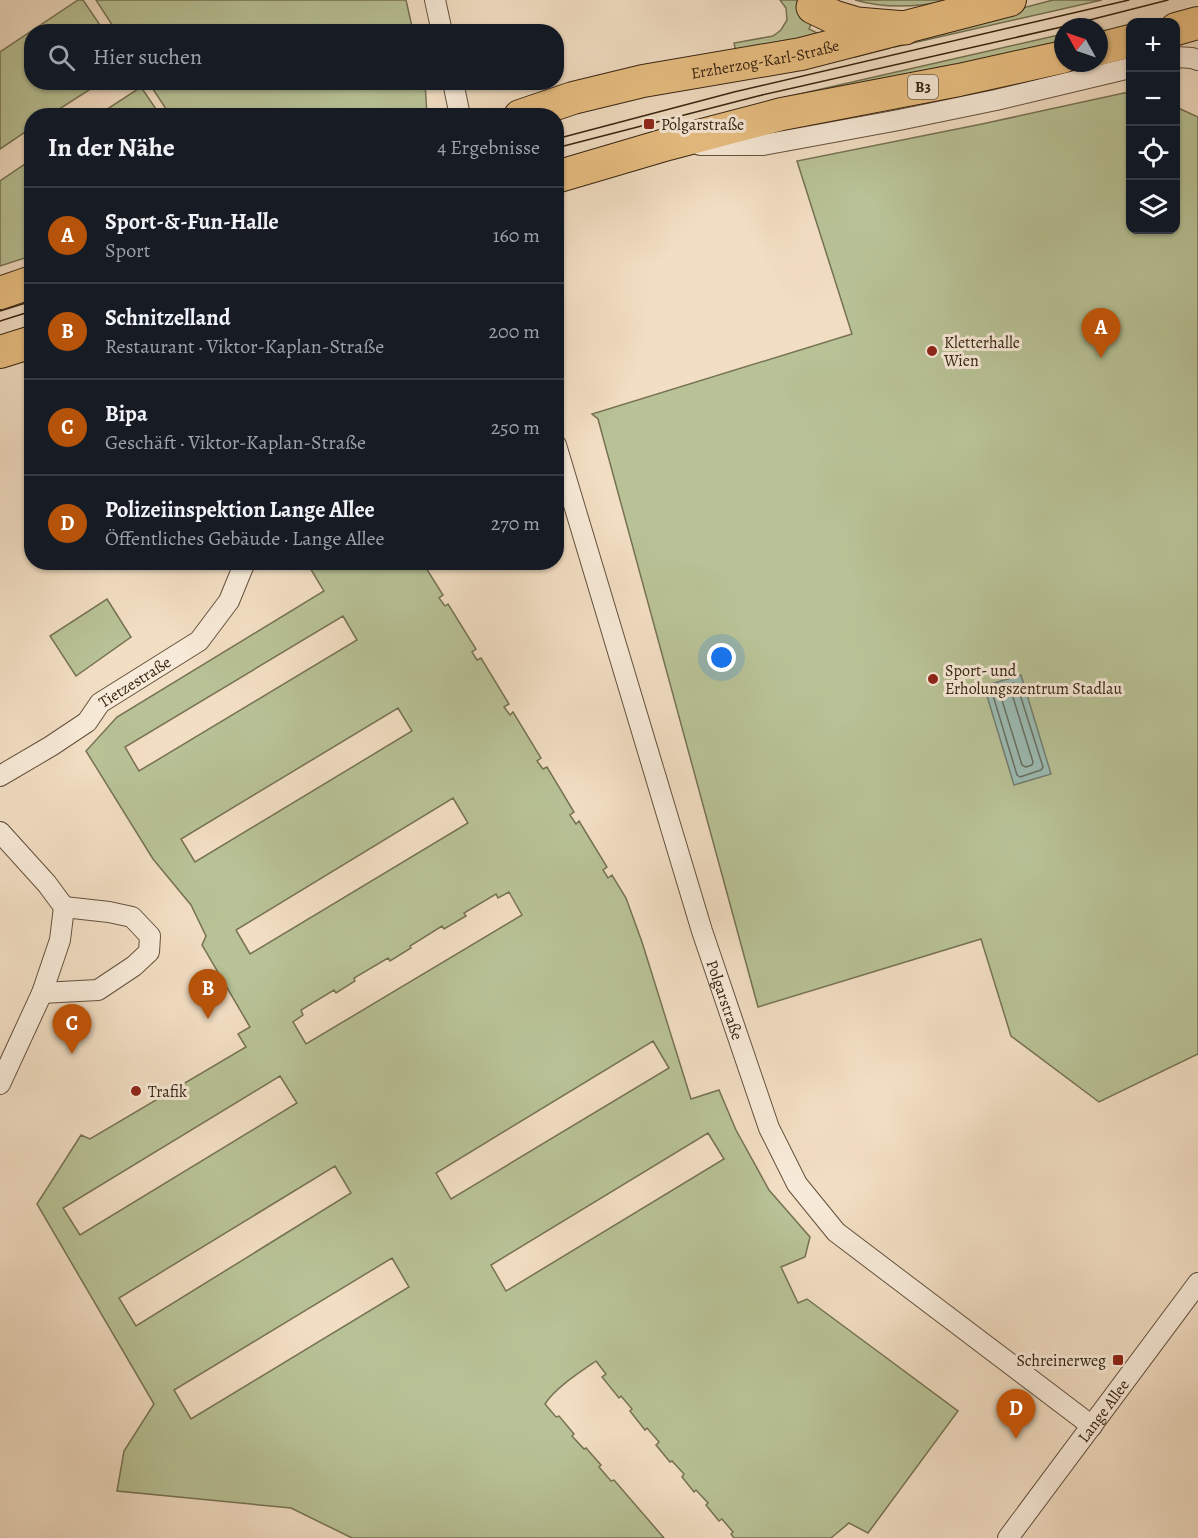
<!DOCTYPE html>
<html lang="de">
<meta charset="utf-8">
<style>
:root{--surface:#171b24;--page:#20242c;--text:#f1f3f6;--muted:#9ea1a6;--line:#363941;--accent:#b45309}
body{margin:0;font-family:Alegreya,serif;background:var(--page);color:var(--text)}
.controls{position:absolute;right:18px;top:18px;display:grid;overflow:hidden;border-radius:12px;box-shadow:0 2px 4px #0004}
.controls button{width:54px;height:54px;display:grid;place-items:center;padding:0;border:0;border-bottom:2px solid var(--line);background:var(--surface);color:var(--text);font:30px sans-serif}
.compass{position:absolute;left:1054px;top:18px;width:54px;height:54px;border-radius:50%;background:var(--surface);box-shadow:0 2px 4px #0004;rotate:310deg}
.you{position:absolute;left:722px;top:658px;width:21px;height:21px;margin:-15px;border:4px solid #fff;border-radius:50%;background:#1a73e8;box-shadow:0 0 0 9px #1a73e833}
.badge{display:grid;place-items:center;width:39px;height:39px;border-radius:50%;background:var(--accent);color:#fff;font-size:20px;font-weight:700}
.pin{position:absolute;translate:-50% -50px;filter:drop-shadow(0 2px 3px #0008)}
.pin::after{content:'';position:absolute;top:32px;width:21px;height:18px;background:inherit;clip-path:polygon(0 0,100% 0,50% 100%)}
.list{margin:0;padding:0;list-style:none}
h2{display:flex;justify-content:space-between;align-items:center;height:78px;margin:0;padding:0 24px;font-size:26px}
h2 small{font-size:20px;font-weight:400;color:var(--muted)}
.list li{display:grid;grid-template-columns:39px 1fr auto;gap:18px;align-items:center;box-sizing:border-box;height:96px;padding:0 24px;border-top:2px solid var(--line)}
.list b{display:block;font-size:22px;white-space:nowrap}
.list p{margin:0;font-size:20px;white-space:nowrap;color:var(--muted)}
.list em{font-size:20px;font-style:normal;color:var(--muted)}
.icon{flex:none;width:33px;height:33px;fill:none;stroke:currentColor;stroke-width:2;stroke-linecap:round;stroke-linejoin:round}
.map{position:relative;flex:none;width:1198px;height:1538px;overflow:hidden}
.search{position:absolute;background:var(--surface);box-shadow:0 2px 4px #0004;left:24px;top:24px;width:540px;height:66px;display:flex;align-items:center;gap:15px;box-sizing:border-box;padding:0 21px;border-radius:24px;color:var(--muted);font-size:22px}
.panel{position:absolute;background:var(--surface);box-shadow:0 2px 4px #0004;left:24px;top:108px;width:540px;height:462px;border-radius:24px}
.map>svg:first-child{display:block}
.green{fill:#b8c296;stroke:#767253;stroke-width:1.5;fill-rule:evenodd}
.water{fill:#9bbcb4;stroke:#727e72;stroke-width:1.5}
.lines{fill:none;stroke-linecap:round;stroke-linejoin:round}
.shore{stroke:#686f62;stroke-width:1.5}
.street-casing{stroke:#64513d;stroke-width:22}
.primary-casing{stroke:#352210;stroke-width:34}
.highway-casing{stroke:#352210;stroke-width:35}
.street{stroke:#f7ead8;stroke-width:20}
.primary{stroke:#e9bf82;stroke-width:32}
.highway{stroke:#e9bf82;stroke-width:33}
.tram{stroke:#352210;stroke-width:1.5}
.poi-dot{fill:#8f2418;stroke:#f7ead8;stroke-width:2}
.labels{text-anchor:middle;stroke-width:6;stroke-linejoin:round;paint-order:stroke}
.shield{fill:#f7ead8;stroke:#6f5e4c;stroke-width:1.5}
.shield-label{font-size:15px;font-weight:bold;fill:#352210}
.street-label{font-size:16px;fill:#352210;stroke:#f7ead8}
.poi-label{font-size:16px;fill:#352210;stroke:#f7ead8;text-anchor:start}
</style>
<div class="map">
<svg width="1198" height="1538" viewBox="0 0 1198 1538">
<rect width="100%" height="100%" fill="#f2dec3"/>
<filter id="stains"><feTurbulence type="fractalNoise" baseFrequency=".00333" numOctaves="4"/><feColorMatrix values="0 0 0 0 .2 0 0 0 0 .09 0 0 0 0 .02 0 0 0 .5 -.17"/></filter>
<radialGradient id="worn" r=".72"><stop offset=".6" stop-color="#630" stop-opacity="0"/><stop offset="1" stop-color="#630" stop-opacity=".3"/></radialGradient>
<!-- green -->
<g class="green">
<polygon points="78,0 83,0 104,31 32,32 32,82 100,83 50,115 32,116 31,128 0,149 0,52"/>
<polygon points="96,0 406,0 413,31 116,31"/>
<polygon points="780,0 813,0 811,24 809,29 817,33 818,36 736,52 734,43 773,36 781,30 787,20 786,8"/>
<path d="M855,0H951C919,7 886,9 855,0Z"/>
<polygon points="1053,0 1102,0 895,47 891,46 890,48 855,57 855,52"/>
<polygon points="1063,34 1063,46 763,108 769,101"/>
<polygon points="149,83 425,83 427,115 170,115"/>
<polygon points="141,87 160,115 98,115"/>
<polygon points="1124,93 1130,93 1130,230 1176,230 1176,107 1198,117 1198,1054 1099,1102 1011,1036 981,939 758,1007 598,419 592,414 852,334 797,161 982,124"/>
<polygon points="31,160 31,256 0,266 0,181"/>
<path d="M307,563H423L443,595L439,598L445,606L448,604L476,649L472,652L477,660L481,658L509,704L504,707L510,715L513,712L541,758L537,761L543,769L547,767L574,812L570,815L576,824L579,821L607,867L603,870L608,878L612,875L626,898L642,942L691,1099L719,1090L736,1130L769,1190L810,1237L805,1257L781,1267L798,1303L807,1299L958,1411L868,1533L849,1523L831,1538H734L731,1534L733,1532L722,1519L719,1521L706,1505L708,1503L696,1490L694,1492L682,1477L684,1474L672,1461L670,1462L656,1445L659,1442L647,1428L645,1430L630,1411L632,1409L621,1396L619,1398L602,1377L606,1374L596,1361C580,1372 555,1388 545,1404L556,1417L559,1416L574,1434L572,1436L584,1449L586,1448L601,1465L599,1467L611,1481L614,1480L664,1538H352L291,1508L117,1491L124,1451L154,1404L37,1204L81,1135L90,1139L246,1047L238,1034L250,1027L202,945L206,936L191,905L153,859L86,751L117,717L324,591ZM343,616L357,640L139,771L125,747ZM398,708L412,731L195,862L181,839ZM453,798L468,823L250,954L236,930ZM509,892L522,915L306,1044L293,1022L303,1015L301,1010L334,990L336,993L355,981L354,978L388,958L390,961L411,948L410,946L442,926L444,929L466,916L464,913L496,894L498,898ZM653,1041L669,1068L451,1199L436,1173ZM280,1076L297,1103L80,1235L63,1208ZM708,1133L724,1159L506,1291L491,1265ZM335,1166L351,1193L136,1326L119,1298ZM392,1258L409,1287L191,1419L174,1390Z"/>
<polygon points="107,599 131,637 76,676 50,636"/>
</g>
<!-- water -->
<polygon class="water" points="1021,675 1051,774 1014,785 984,686"/>
<g class="lines">
<!-- shore -->
<g class="shore">
<polygon points="1014,683 1017,685 1043,767 1041,770 1020,777 1017,775 992,692 994,689"/>
<polygon points="1010,692 1012,694 1033,762 1032,765 1026,767 1022,765 1001,697 1003,694"/>
</g>
<!-- street casing -->
<g class="street-casing">
<g id="street">
<polyline points="435,0 442,32"/>
<polyline points="1176,57 1192,58 1198,60"/>
<polyline points="453,82 460,116"/>
<polyline points="700,145 763,145 899,120 996,100 1130,68"/>
<path id="s1" d="M556,445L702,931L769,1128L797,1184L836,1232L1092,1426"/>
<path id="s2" d="M0,776L51,746L87,722L100,703L199,641L229,601L245,562"/>
<polyline points="0,832 47,884 64,907 60,940 42,993 0,1084"/>
<polyline points="42,993 98,990 134,966 149,952 150,936 132,917 109,912 64,907"/>
<path id="s3" d="M1008,1538L1198,1283"/>
</g>
</g>
<!-- primary casing -->
<g class="primary-casing">
<g id="primary">
<polyline points="1176,29 1198,23"/>
<polyline points="1099,49 1130,41"/>
<path id="s4" d="M520,116L573,98L643,81L801,54L1010,0"/>
<polyline points="556,177 668,144 782,114 959,80 1063,57"/>
<polyline points="0,293 32,282"/>
<polyline points="0,352 32,342"/>
</g>
</g>
<!-- highway casing -->
<g class="highway-casing">
<polyline id="highway" points="813,7 834,17 857,24 905,28"/>
</g>
<!-- street -->
<use href="#street" class="street"/>
<!-- primary -->
<use href="#primary" class="primary"/>
<!-- highway -->
<use href="#highway" class="highway"/>
<!-- tram -->
<g class="tram">
<polyline points="556,139 734,92 1129,0"/>
<polyline points="556,148 758,96 1066,26 1168,0"/>
<polyline points="0,311 32,301"/>
<polyline points="0,321 32,311"/>
</g>
</g>
<!-- markers -->
<g class="poi-dot">
<rect x="643" y="118" width="12" height="12" rx="3"/>
<circle cx="932" cy="351" r="6"/>
<circle cx="933" cy="679" r="6"/>
<circle cx="136" cy="1091" r="6"/>
<rect x="1112" y="1354" width="12" height="12" rx="3"/>
</g>
<g class="labels">
<!-- shield labels -->
<rect class="shield" x="908" y="75" width="30" height="24" rx="4.5"/>
<g class="shield-label">
<text x="923" y="92">B3</text>
</g>
<!-- street labels -->
<g class="street-label">
<text dy="6" stroke="none"><textPath href="#s4" startOffset="252">Erzherzog-Karl-Straße</textPath></text>
<text dy="6" stroke="none"><textPath href="#s2" startOffset="166">Tietzestraße</textPath></text>
<text dy="6" stroke="none"><textPath href="#s1" startOffset="580">Polgarstraße</textPath></text>
<text dy="6" stroke="none"><textPath href="#s3" startOffset="159">Lange Allee</textPath></text>
</g>
<!-- poi labels -->
<g class="poi-label">
<text x="661" y="130">Polgarstraße</text>
<text x="944" y="348">Kletterhalle<tspan x="944" dy="18">Wien</tspan></text>
<text x="945" y="676">Sport- und<tspan x="945" dy="18">Erholungszentrum Stadlau</tspan></text>
<text x="148" y="1097">Trafik</text>
<text x="1106" y="1366" text-anchor="end">Schreinerweg</text>
</g>
</g>
<rect width="100%" height="100%" filter="url(#stains)"/>
<rect width="100%" height="100%" fill="url(#worn)"/>
</svg>
<div class="controls">
<button>+</button>
<button>−</button>
<button><svg class="icon" aria-label="locate" viewBox="0 0 24 24"><circle cx="12" cy="12" r="6"/><path d="M12 2v4M12 18v4M2 12h4M18 12h4"/></svg></button>
<button><svg class="icon" aria-label="layers" viewBox="0 0 24 24"><path d="M12 4l9 5-9 5-9-5zM3 14l9 5 9-5"/></svg></button>
</div>
<svg class="compass" viewBox="-18 -18 36 36"><path d="M0-13l5 13h-10z" fill="#e53935"/><path d="M0 13l5-13h-10z" fill="#9ea1a6"/></svg>
<div class="you"></div>
<div class="pin badge" style="left:1101px;top:358px">A</div>
<div class="pin badge" style="left:208px;top:1019px">B</div>
<div class="pin badge" style="left:72px;top:1054px">C</div>
<div class="pin badge" style="left:1016px;top:1439px">D</div>
<div class="search"><svg class="icon" aria-label="search" viewBox="0 0 24 24"><circle cx="10" cy="10" r="6"/><path d="M15 15l6 6"/></svg>Hier suchen</div>
<section class="panel">
<h2>In der Nähe<small>4 Ergebnisse</small></h2>
<ul class="list">
<li><span class="badge">A</span><div><b>Sport-&amp;-Fun-Halle</b><p>Sport</p></div><em>160 m</em></li>
<li><span class="badge">B</span><div><b>Schnitzelland</b><p>Restaurant · Viktor-Kaplan-Straße</p></div><em>200 m</em></li>
<li><span class="badge">C</span><div><b>Bipa</b><p>Geschäft · Viktor-Kaplan-Straße</p></div><em>250 m</em></li>
<li><span class="badge">D</span><div><b>Polizeiinspektion Lange Allee</b><p>Öffentliches Gebäude · Lange Allee</p></div><em>270 m</em></li>
</ul>
</section>
</div>
